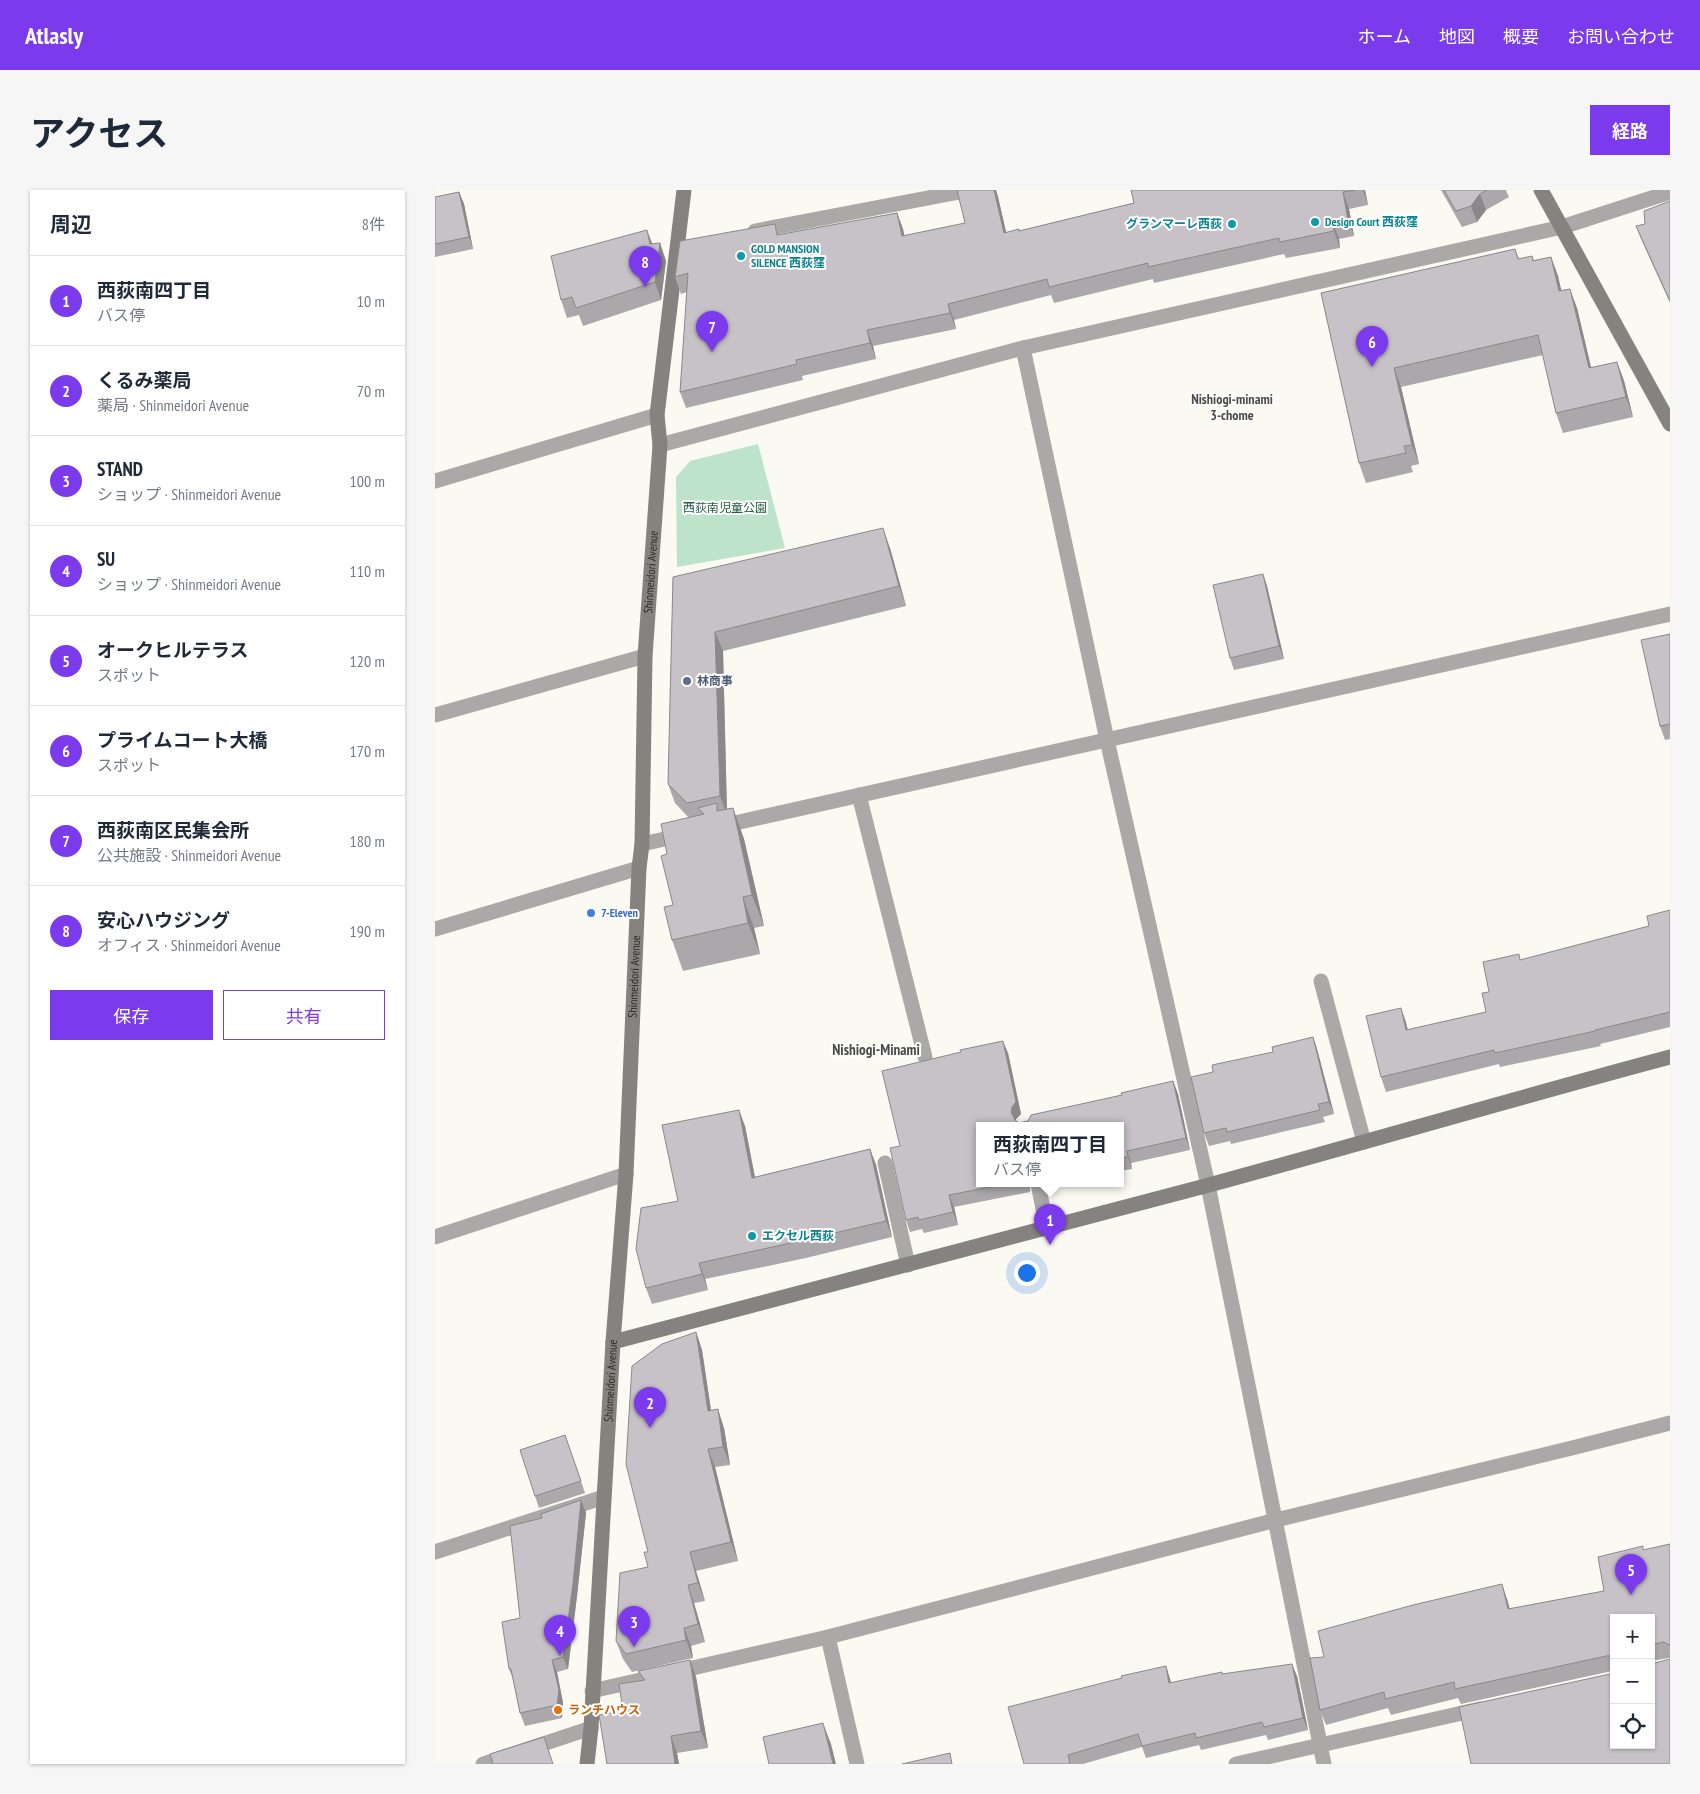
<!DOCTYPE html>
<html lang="ja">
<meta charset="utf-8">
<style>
:root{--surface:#fff;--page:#f6f6f7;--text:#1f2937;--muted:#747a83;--line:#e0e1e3;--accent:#7c3aed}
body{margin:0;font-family:"PT Sans Narrow","Noto Sans JP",sans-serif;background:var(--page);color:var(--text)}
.controls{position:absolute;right:15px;bottom:15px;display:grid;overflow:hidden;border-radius:0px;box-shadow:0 1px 4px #0004}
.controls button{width:45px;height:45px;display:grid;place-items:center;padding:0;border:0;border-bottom:1px solid var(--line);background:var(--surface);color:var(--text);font:25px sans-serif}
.you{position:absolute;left:591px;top:1082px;width:18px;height:18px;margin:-12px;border:4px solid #fff;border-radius:50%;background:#1a73e8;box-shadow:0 0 0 8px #1a73e833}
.badge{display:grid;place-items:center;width:32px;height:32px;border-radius:50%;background:var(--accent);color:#fff;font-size:16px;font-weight:700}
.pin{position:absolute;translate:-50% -41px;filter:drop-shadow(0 1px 2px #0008)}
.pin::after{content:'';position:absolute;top:26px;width:18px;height:15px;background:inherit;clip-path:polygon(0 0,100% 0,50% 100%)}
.popup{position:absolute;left:541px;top:932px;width:148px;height:65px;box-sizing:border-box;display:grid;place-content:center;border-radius:0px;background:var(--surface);filter:drop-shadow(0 1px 4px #0005);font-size:16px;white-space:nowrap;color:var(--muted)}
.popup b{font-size:19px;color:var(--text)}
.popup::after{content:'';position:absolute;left:50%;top:100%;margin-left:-10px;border:10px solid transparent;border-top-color:var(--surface)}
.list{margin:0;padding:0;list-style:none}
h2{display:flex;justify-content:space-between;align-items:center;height:65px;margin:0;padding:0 20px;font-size:21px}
h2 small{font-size:16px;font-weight:400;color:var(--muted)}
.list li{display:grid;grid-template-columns:32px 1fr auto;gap:15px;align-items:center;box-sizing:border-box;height:90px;padding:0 20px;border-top:1px solid var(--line)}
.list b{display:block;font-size:19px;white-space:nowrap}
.list p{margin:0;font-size:16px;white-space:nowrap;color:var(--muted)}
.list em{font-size:16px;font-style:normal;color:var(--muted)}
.actions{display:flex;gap:10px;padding:15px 20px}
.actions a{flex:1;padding:11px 0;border:1px solid var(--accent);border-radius:0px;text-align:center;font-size:18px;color:var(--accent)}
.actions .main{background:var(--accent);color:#fff}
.icon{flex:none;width:28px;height:28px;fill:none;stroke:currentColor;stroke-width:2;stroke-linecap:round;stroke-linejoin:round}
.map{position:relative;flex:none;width:1235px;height:1574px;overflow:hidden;border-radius:0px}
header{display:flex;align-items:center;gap:30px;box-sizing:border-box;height:70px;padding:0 25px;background:var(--accent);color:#fff}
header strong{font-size:24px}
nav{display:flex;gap:28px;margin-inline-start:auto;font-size:18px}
.intro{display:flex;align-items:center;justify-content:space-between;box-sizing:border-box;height:120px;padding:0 30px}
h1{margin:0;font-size:35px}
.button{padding:12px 22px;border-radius:0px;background:var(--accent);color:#fff;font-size:18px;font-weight:700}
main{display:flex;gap:30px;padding:0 30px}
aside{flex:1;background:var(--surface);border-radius:0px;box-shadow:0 1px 4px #0004}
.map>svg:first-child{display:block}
.green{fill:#bde3cb}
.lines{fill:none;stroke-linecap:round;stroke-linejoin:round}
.lane{stroke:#aba9a7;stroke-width:15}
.street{stroke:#aba9a7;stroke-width:15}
.secondary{stroke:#86827f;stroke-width:15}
.wall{fill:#aba7ab}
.shaded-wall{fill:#8b888b}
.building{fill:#c7c2c7;stroke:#8b888b}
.culture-dot{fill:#0f9aa8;stroke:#fff;stroke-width:2}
.service-dot{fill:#5c6f8a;stroke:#fff;stroke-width:2}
.shop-dot{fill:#3f7fe0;stroke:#fff;stroke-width:2}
.food-dot{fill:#e8710a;stroke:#fff;stroke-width:2}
.labels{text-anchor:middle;stroke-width:4;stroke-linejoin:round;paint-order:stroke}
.culture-label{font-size:12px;font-weight:bold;fill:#0d838f;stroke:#fff;text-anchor:start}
.park-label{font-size:12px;fill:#1e5e3d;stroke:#fff}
.street-label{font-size:12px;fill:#2b2b28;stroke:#fff}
.service-label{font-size:12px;font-weight:bold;fill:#4e5e75;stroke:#fff;text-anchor:start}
.shop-label{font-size:12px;font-weight:bold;fill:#366cbe;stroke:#fff;text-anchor:start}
.food-label{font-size:12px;font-weight:bold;fill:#c56008;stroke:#fff;text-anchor:start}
.neighbourhood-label{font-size:14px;font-weight:bold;fill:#4c4b46;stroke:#fff}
.quarter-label{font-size:15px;font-weight:bold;fill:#4c4b46;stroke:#fff}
</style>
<header>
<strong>Atlasly</strong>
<nav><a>ホーム</a><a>地図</a><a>概要</a><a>お問い合わせ</a></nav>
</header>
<div class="intro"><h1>アクセス</h1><a class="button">経路</a></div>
<main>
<aside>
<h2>周辺<small>8件</small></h2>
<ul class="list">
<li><span class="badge">1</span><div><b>西荻南四丁目</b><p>バス停</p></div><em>10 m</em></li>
<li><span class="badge">2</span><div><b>くるみ薬局</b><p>薬局 · Shinmeidori Avenue</p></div><em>70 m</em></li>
<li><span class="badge">3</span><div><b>STAND</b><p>ショップ · Shinmeidori Avenue</p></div><em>100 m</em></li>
<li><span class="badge">4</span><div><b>SU</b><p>ショップ · Shinmeidori Avenue</p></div><em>110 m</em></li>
<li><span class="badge">5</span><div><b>オークヒルテラス</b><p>スポット</p></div><em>120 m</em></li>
<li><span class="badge">6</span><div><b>プライムコート大橋</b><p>スポット</p></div><em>170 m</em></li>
<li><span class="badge">7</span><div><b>西荻南区民集会所</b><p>公共施設 · Shinmeidori Avenue</p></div><em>180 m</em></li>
<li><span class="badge">8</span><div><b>安心ハウジング</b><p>オフィス · Shinmeidori Avenue</p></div><em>190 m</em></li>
</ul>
<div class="actions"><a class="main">保存</a><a>共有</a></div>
</aside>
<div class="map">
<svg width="1235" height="1574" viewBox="0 0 1235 1574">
<rect width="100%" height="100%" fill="#faf9f2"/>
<!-- green -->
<polygon class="green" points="323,254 350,358 242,377 241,287 255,271"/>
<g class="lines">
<!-- lane -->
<g class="lane">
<polyline points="886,791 929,952"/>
<polyline points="450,973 473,1075"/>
<polyline points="603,994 612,1038"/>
</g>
<!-- street -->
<g class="street">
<polyline points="320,41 535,0"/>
<polyline points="588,158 672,550 773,995 889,1574"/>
<polyline points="225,255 588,158 1127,37 1235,2"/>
<polyline points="0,291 222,225"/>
<polyline points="0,525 210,466"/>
<polyline points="424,605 490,867"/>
<polyline points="282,637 1235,424"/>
<polyline points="207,654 248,645"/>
<polyline points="0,739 204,678"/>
<polyline points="0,1047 191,984"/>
<polyline points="0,1362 169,1307"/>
<polyline points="393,1447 422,1574"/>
<polyline points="157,1501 393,1447 841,1330 1141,1257 1235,1233"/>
<polyline points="48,1574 156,1538"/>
<polyline points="801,1574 1045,1519"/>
</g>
<!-- secondary -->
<g class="secondary">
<polyline points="1106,0 1235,234"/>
<path d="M178,1152C377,1100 576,1049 774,995C928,953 1081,908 1235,867"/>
<path id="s1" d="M152,1574L156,1538L178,1152L191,984L204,678L207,654L210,466L225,255L222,225L249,0"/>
</g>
</g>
<!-- wall -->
<g class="wall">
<polygon points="522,0 561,0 563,7 571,42 584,41 699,13 696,0 930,0 933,15 914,19 919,46 904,49 905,58 851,68 849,64 719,93 718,89 619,113 616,105 519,130 521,139 438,156 441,169 367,186 368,190 251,218 245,202 252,102 246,104 240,87 340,34 343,45 462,23 468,39 469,46 530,33"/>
<polygon points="1006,0 1072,0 1071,1 1074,7 1051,20 1042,32 1027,37"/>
<polygon points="24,2 29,14 38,59 0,67 0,7"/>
<polygon points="1235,11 1235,113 1206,49 1201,36 1210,34"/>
<polygon points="225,53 231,71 226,110 148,136 144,125 132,128 126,110 218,54"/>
<polygon points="1080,59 1084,69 1097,66 1099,70 1116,67 1123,86 1126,101 1142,118 1156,178 1182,172 1189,191 1198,227 1128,243 1121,223 1108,165 966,197 984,274 976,276 978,282 931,293 924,273 886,103"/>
<polygon points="455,358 471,416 288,461 292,619 298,618 309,649 329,736 319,738 325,764 248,781 237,750 238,715 254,628 240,613 233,594 238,387"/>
<polygon points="828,384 832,396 849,469 799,480 795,468"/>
<polygon points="1235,444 1235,549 1230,550 1225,536"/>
<polygon points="1235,720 1235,837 1165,854 1166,856 1065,877 1064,874 951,902 946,887 966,818 973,840 1051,822 1054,802 1085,770 1214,736"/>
<polygon points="878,847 882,859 899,924 888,927 890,932 796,954 795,951 774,956 769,943 778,882 838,862"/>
<polygon points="526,862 573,863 586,924 581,929 581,931 584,933 738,891 743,904 755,960 696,973 697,979 685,981 685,936 545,994 594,994 595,1002 519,1017 523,1035 489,1043 487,1039 475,1042 471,1030 465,956"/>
<polygon points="310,936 320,987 435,959 441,975 457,1047 371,1068 270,1089 273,1100 217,1114 211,1098 243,1011"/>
<polygon points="612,994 639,994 614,999"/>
<polygon points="640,994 651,994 641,996"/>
<polygon points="261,1142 267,1160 276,1221 289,1238 295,1275 280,1277 303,1371 261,1381 270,1411 259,1413 270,1452 256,1456 258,1468 197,1482 188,1469 181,1451 213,1377 213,1362"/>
<polygon points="130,1245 150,1303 104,1318 100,1306"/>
<polygon points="146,1310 151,1323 142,1406 133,1479 122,1482 128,1513 127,1528 90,1536 85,1523 78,1489 74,1479 107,1328"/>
<polygon points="1235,1354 1235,1468 1234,1468 1216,1471 1216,1428 1179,1428 1179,1555 1175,1484 1179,1481 1177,1481 1026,1514 1023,1508 956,1525 953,1518 891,1535 885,1520 889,1467 1072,1409 1075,1419 1169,1401 1209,1360"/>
<polygon points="255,1470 261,1487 273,1558 242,1563 244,1574 172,1574 207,1490 203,1481"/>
<polygon points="731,1476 736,1493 787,1484 862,1486 873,1540 833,1550 831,1545 766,1560 764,1555 711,1568 707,1557 648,1574 589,1574"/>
</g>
<!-- shaded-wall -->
<g class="shaded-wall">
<polygon points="559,0 561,0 563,7 575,59 569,43"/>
<polygon points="928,0 930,0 933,15"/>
<polygon points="24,2 29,14 38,59 34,47"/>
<polygon points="908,2 914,19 919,46 913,30"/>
<polygon points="1045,4 1051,20 1042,32 1036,16"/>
<polygon points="462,23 468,39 473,62 467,46"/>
<polygon points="898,33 904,49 905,58 899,41"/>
<polygon points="212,40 219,58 215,54"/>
<polygon points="225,53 231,71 226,110 220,92"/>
<polygon points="1116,67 1123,86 1131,121 1124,101"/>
<polygon points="1135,99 1142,118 1161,198 1154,178"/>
<polygon points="513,114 519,130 521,139 515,123"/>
<polygon points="432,140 438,156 441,169 435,153"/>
<polygon points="1182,172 1189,191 1198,227 1191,207"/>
<polygon points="959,178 966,197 984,274 977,255"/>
<polygon points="448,338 455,358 471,416 464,396"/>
<polygon points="828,384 832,396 849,469 844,456"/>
<polygon points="280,442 288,461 292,625 285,606"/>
<polygon points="298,618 309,649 329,736 317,705"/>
<polygon points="308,707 319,738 325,764 313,733"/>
<polygon points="966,818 971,832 976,855 971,840"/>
<polygon points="878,847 882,859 899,924 894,912"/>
<polygon points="568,851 573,863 586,924 581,929 581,934 576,922 577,917"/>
<polygon points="738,891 743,904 755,960 751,948"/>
<polygon points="304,920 310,936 323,1004 317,988"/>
<polygon points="435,959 441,975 457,1047 451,1031"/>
<polygon points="692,961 696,973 697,979 693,967"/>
<polygon points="592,994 594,994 595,1002"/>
<polygon points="514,1005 519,1017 523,1035 518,1022"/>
<polygon points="264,1073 270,1089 273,1100 267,1084"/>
<polygon points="261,1142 267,1160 279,1240 273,1221"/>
<polygon points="283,1219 289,1238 295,1275 288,1257"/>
<polygon points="273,1259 280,1277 303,1371 296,1352"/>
<polygon points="146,1310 151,1323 142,1406 133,1479 128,1467"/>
<polygon points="255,1362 261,1381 270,1411 263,1393"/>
<polygon points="1067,1394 1072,1409 1078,1434 1073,1419"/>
<polygon points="253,1395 259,1413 270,1452 263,1434"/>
<polygon points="249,1438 256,1456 258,1468 251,1450"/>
<polygon points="117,1470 122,1482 128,1513 127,1528 122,1515"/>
<polygon points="255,1470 261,1487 273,1558 266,1541"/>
<polygon points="857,1474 862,1486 873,1540 868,1528"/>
<polygon points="731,1476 735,1489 739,1506 734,1493"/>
<polygon points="388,1533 396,1554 401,1574 398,1574"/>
<polygon points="236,1546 242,1563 244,1574 240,1574"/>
</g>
<!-- building -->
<g class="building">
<polygon points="522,0 559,0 569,43 584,39 584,41 699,13 696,0 920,0 908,2 913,30 898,33 899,41 845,52 844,48 713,77 713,73 614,97 612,89 513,114 515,123 432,140 435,153 361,170 362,174 245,202 253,83 240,87 245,51 340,34 342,45 462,23 467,46 530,33"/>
<polygon points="1009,0 1052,0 1045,4 1036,16 1021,21"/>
<polygon points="24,2 34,47 0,54 0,7"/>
<polygon points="1235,11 1235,111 1201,36 1210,34 1209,21"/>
<polygon points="212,40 215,54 225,53 220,92 141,118 137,107 126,110 116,66"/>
<polygon points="1080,59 1083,69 1097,66 1098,71 1116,67 1124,101 1135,99 1154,178 1182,172 1191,207 1121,223 1103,145 959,178 977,255 969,256 971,263 924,273 886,103"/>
<polygon points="448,338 464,396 280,442 285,606 252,613 233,594 238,387"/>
<polygon points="828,384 844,456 795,468 778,395"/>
<polygon points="1235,444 1235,534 1225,536 1206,450"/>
<polygon points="282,613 282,621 298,618 317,705 308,707 313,733 237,750 229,717 238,715 226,666 232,664 226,634 269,624 263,618"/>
<polygon points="1235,720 1235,822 1160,840 1160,841 1060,863 1059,860 946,887 931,826 966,818 971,840 1051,822 1047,803 1054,802 1048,772 1084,764 1085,770 1214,736 1212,726"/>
<polygon points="878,847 894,912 883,914 885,920 792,942 791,938 769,943 756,887 778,882 777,875 838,862 837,857"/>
<polygon points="568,851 581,912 577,917 576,922 580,930 584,933 593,931 596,925 687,905 686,903 738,891 751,948 692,961 693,967 685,968 685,936 545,936 545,994 571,994 514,1005 518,1022 484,1030 483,1027 471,1030 455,958 465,956 447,881 526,862 525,860"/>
<polygon points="304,920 317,988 435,959 451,1031 365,1051 264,1073 267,1084 211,1098 201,1059 206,1018 243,1011 227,935"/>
<polygon points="261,1142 273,1221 283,1219 288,1257 273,1259 296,1352 255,1362 263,1393 253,1395 263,1434 249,1438 251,1450 191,1464 181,1451 185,1383 213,1377 209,1362 213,1362 191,1274 197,1176 227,1154"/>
<polygon points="130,1245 146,1291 100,1306 85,1260"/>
<polygon points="146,1310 138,1394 128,1467 117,1470 124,1500 122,1515 85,1523 76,1479 74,1479 67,1432 85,1428 75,1336 107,1328 106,1324"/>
<polygon points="1235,1354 1235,1455 1228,1452 1216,1455 1216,1428 1179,1428 1179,1467 1177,1466 1171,1466 1020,1499 1019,1492 950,1509 949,1502 885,1520 875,1468 889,1467 883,1441 978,1415 1067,1394 1073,1419 1169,1401 1163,1367 1208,1356 1208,1360"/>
<polygon points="1235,1469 1235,1574 1036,1574 1024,1517 1175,1484 1179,1481 1179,1555 1216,1555 1216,1474"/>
<polygon points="255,1470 266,1541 236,1546 240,1574 172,1574 164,1525 188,1521 184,1494 210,1490 203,1481"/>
<polygon points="857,1474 868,1528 829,1537 827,1532 761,1548 760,1543 707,1556 703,1544 633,1565 635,1574 589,1574 573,1517 687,1488 686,1486 731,1476 734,1493 787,1482 787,1484"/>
<polygon points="388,1533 398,1574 334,1574 328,1547"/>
<polygon points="109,1547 118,1574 58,1574 55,1564"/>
<polygon points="515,1563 517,1574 467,1574"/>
</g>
<!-- markers -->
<g class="culture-dot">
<circle cx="880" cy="32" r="5"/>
<circle cx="797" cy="34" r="5"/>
<circle cx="306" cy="66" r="5"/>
<circle cx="317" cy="1046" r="5"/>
</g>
<circle class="service-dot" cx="252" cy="491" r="5"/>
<circle class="shop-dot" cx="156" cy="723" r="5"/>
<circle class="food-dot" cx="123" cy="1520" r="5"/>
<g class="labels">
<!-- culture labels -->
<g class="culture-label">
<text x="890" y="36">Design Court 西荻窪</text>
<text x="787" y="38" text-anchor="end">グランマーレ西荻</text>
<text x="316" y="63">GOLD MANSION<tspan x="316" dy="14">SILENCE 西荻窪</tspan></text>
<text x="327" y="1050">エクセル西荻</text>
</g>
<!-- park labels -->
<g class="park-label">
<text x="290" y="322">西荻南児童公園</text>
</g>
<!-- street labels -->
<g class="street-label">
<text dy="4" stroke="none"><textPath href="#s1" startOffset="1194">Shinmeidori Avenue</textPath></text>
<text dy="4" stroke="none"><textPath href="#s1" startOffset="789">Shinmeidori Avenue</textPath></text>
<text dy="4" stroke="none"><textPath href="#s1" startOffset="384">Shinmeidori Avenue</textPath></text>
</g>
<!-- service labels -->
<g class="service-label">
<text x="262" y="495">林商事</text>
</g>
<!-- shop labels -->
<g class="shop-label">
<text x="166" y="727">7-Eleven</text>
</g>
<!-- food labels -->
<g class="food-label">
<text x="133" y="1524">ランチハウス</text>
</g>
<!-- neighbourhood labels -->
<g class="neighbourhood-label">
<text x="797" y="214">Nishiogi-minami<tspan x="797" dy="16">3-chome</tspan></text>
</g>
<!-- quarter labels -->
<g class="quarter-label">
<text x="441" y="865">Nishiogi-Minami</text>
</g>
</g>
</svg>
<div class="controls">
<button>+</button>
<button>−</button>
<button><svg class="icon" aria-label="locate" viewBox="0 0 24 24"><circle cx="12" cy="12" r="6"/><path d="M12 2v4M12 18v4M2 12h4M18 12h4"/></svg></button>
</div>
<div class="you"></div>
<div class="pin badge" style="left:615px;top:1055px">1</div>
<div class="popup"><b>西荻南四丁目</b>バス停</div>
<div class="pin badge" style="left:215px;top:1238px">2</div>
<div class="pin badge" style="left:199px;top:1457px">3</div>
<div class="pin badge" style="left:125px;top:1466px">4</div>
<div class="pin badge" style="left:1196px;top:1405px">5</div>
<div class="pin badge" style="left:937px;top:177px">6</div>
<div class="pin badge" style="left:277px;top:162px">7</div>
<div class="pin badge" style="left:210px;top:97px">8</div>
</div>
</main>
